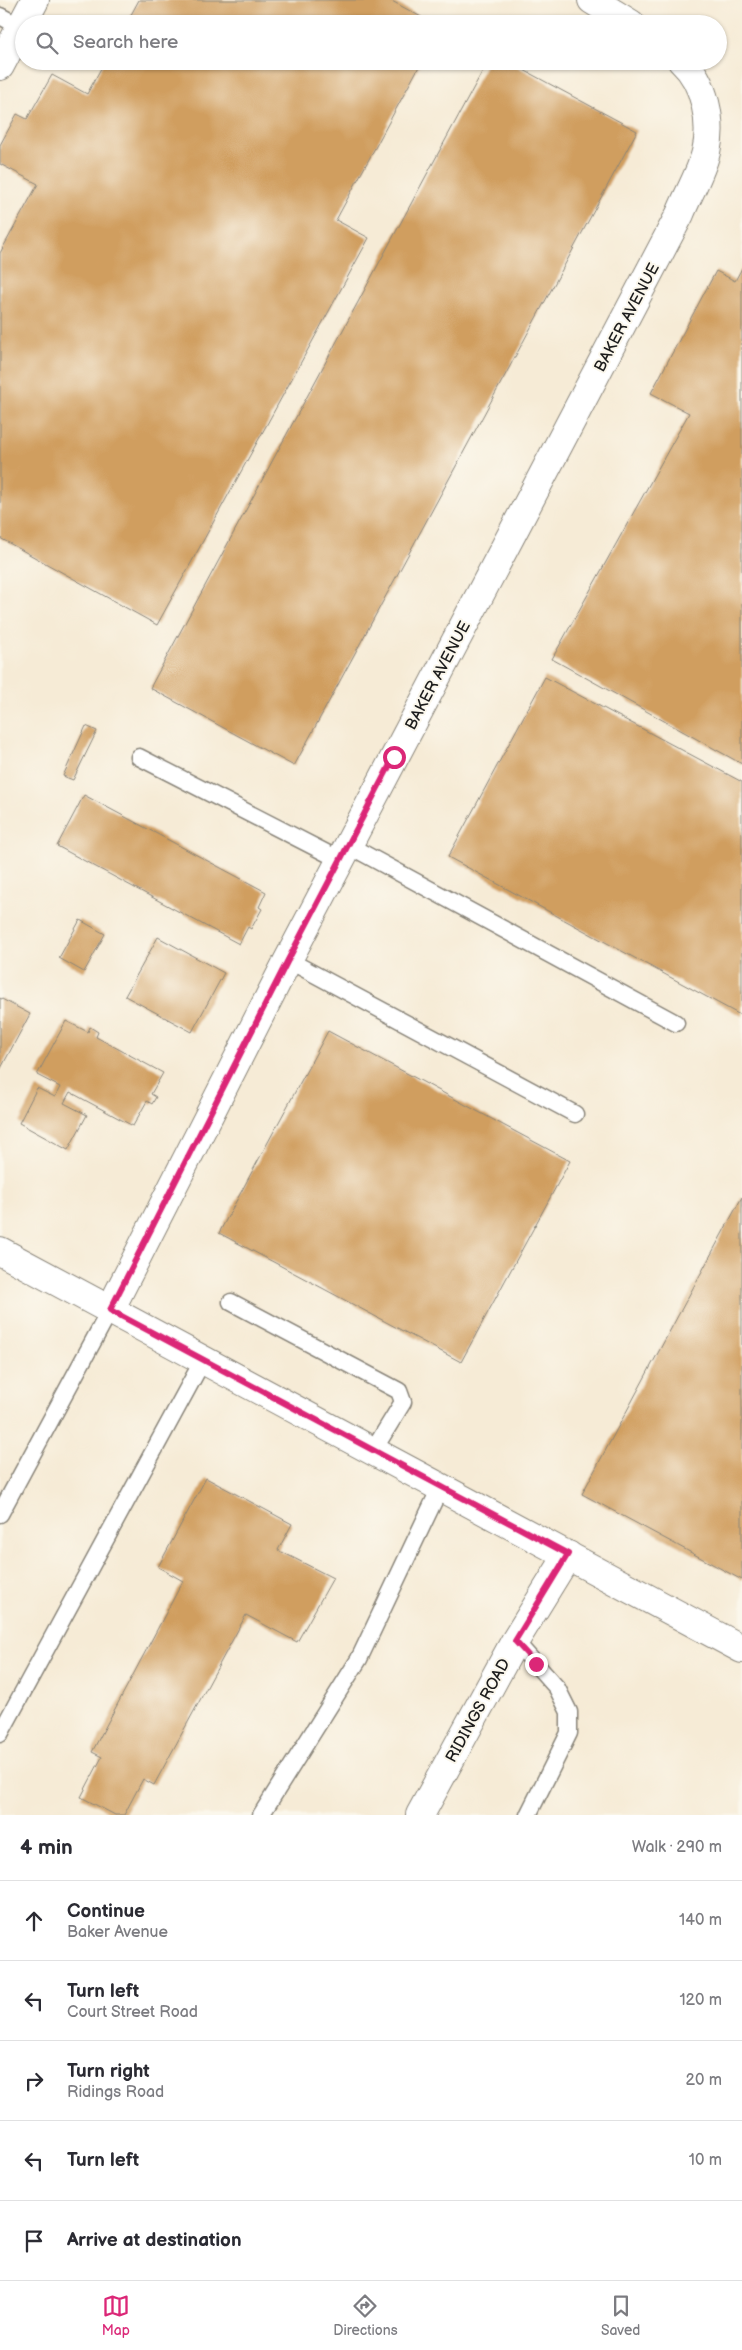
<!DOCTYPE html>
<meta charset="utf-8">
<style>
:root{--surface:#fff;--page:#f7f7f7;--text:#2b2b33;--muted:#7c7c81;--line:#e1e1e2;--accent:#db2777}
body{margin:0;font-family:"Balsamiq Sans",sans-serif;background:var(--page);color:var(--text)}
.stop{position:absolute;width:15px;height:15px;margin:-11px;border:4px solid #db2777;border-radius:50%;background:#fff}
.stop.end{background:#db2777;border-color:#fff;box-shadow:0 1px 5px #0008}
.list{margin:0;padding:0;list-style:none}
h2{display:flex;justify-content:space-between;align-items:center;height:65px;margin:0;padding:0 20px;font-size:21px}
h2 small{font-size:16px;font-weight:400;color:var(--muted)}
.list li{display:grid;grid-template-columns:32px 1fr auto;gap:15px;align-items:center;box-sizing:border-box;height:80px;padding:0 20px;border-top:1px solid var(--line)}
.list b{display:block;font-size:19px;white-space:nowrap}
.list p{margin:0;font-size:16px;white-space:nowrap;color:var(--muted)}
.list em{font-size:16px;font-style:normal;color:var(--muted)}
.icon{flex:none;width:28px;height:28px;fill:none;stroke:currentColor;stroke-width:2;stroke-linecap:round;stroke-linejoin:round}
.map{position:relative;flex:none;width:742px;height:1815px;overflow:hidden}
.search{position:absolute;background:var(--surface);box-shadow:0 1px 4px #0004;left:15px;right:15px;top:15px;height:55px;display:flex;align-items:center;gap:12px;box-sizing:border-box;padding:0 18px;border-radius:28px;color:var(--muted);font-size:19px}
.sheet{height:465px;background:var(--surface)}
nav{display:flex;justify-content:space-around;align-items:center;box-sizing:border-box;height:70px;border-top:1px solid var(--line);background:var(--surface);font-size:14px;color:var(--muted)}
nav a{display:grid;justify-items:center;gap:2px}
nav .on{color:var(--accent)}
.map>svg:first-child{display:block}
.building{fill:#d09e5e}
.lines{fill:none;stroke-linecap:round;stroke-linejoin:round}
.service-casing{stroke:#898479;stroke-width:19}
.minor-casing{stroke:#898479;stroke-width:30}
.tertiary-casing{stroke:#898479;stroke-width:30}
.service{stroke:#fff;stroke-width:16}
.minor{stroke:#fff;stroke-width:28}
.tertiary{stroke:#fff;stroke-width:28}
.route{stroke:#db2777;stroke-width:6}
.labels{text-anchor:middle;stroke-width:4;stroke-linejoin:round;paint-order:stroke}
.street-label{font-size:16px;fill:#1c1c1c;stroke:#fbf7ec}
</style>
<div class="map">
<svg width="742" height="1815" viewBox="0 0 742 1815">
<rect width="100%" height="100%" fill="#fbf7ec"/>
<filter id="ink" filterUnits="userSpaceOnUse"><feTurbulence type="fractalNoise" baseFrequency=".02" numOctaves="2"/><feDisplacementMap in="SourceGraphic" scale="10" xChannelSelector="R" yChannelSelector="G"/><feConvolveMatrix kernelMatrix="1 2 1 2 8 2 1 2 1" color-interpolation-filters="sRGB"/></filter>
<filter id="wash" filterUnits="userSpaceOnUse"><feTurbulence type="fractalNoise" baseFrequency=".0096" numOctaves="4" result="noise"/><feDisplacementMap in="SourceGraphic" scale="20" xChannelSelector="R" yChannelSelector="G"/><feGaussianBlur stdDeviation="1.12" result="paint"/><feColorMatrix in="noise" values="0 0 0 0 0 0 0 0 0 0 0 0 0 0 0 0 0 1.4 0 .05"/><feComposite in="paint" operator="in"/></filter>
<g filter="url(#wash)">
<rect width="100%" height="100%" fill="#f6ebd6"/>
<g id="blocks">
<!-- building -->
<g class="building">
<polygon points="139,0 390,0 434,24 126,24"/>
<polygon points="105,61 422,61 336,220 369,238 157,625 0,538 0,253 38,184 0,164 0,145 17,114 27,119 52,75 87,94"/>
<polygon points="488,61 507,61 637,131 294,766 150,688"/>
<polygon points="742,268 742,764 552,659 689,413 651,393 716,271 735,281"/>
<polygon points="545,677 742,782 742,1016 448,857"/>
<polygon points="86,726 97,731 73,780 63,776"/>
<polygon points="84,795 266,892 259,907 262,909 251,929 248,927 239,944 57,846"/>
<polygon points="80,920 105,934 84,972 59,958"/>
<polygon points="158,937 224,973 192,1032 125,996"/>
<polygon points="0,998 30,1014 0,1070"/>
<polygon points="66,1021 88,1032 90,1027 98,1032 96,1037 163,1073 151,1094 156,1097 152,1104 147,1101 133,1126 70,1092 64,1103 87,1115 68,1150 19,1123 37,1088 55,1097 60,1087 37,1075"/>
<polygon points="328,1031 570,1161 461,1362 219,1233"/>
<polygon points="742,1197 742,1580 582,1494"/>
<polygon points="206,1478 292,1524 278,1550 333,1578 297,1642 246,1615 154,1785 143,1779 124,1815 115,1815 81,1797 102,1757 92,1752 183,1581 158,1567"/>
</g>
</g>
</g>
<g filter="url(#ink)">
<use href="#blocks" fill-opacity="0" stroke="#898479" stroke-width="1"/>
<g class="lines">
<!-- service casing -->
<g class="service-casing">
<g id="service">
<polyline points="0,16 21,27"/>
<polyline points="139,757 340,860"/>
<polyline points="348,845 676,1023"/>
<polyline points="288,960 575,1114"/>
<polyline points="231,1302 399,1391 403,1402 373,1451"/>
<polyline points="0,1514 110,1310"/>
<polyline points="515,1641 557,1688 569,1712 569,1733 528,1815"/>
<polyline points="0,1734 203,1360"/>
<polyline points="261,1815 359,1659 440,1488"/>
</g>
</g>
<!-- minor casing -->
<g class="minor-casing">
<g id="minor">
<polyline points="592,0 631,24"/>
<polyline points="0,66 35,0"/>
<path d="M110,1310L288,960L680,214C688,194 701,173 706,152C713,123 705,82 682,61"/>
<polyline points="420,1815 515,1641 568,1555"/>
</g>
</g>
<!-- tertiary casing -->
<g class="tertiary-casing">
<polyline id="tertiary" points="0,1251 742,1649"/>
</g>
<!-- service -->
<use href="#service" class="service"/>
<!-- minor -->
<use href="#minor" class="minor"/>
<!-- tertiary -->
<use href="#tertiary" class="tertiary"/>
</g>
</g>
<g class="lines" filter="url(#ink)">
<!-- route -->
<polyline class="route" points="394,757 288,960 110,1310 568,1554 515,1641 536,1664"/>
</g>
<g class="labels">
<!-- street labels -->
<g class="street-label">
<text transform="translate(626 317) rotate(-62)" y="6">BAKER AVENUE</text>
<text transform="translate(437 675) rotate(-62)" y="6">BAKER AVENUE</text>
<text transform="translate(477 1710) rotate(-61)" y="6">RIDINGS ROAD</text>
</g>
</g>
</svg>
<div class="stop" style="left:394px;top:757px"></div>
<div class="stop end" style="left:536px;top:1664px"></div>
<div class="search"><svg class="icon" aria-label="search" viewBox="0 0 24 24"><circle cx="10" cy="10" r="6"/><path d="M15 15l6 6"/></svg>Search here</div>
</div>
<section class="sheet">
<h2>4 min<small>Walk · 290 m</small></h2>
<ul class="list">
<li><svg class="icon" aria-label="ahead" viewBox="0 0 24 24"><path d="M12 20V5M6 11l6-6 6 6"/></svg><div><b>Continue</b><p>Baker Avenue</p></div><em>140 m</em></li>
<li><svg class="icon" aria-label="left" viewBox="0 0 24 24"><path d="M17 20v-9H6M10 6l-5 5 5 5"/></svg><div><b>Turn left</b><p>Court Street Road</p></div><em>120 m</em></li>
<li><svg class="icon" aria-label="right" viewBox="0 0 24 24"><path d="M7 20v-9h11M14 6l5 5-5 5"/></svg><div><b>Turn right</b><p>Ridings Road</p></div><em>20 m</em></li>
<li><svg class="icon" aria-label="left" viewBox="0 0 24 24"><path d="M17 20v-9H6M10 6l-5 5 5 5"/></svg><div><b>Turn left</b></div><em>10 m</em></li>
<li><svg class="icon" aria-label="arrive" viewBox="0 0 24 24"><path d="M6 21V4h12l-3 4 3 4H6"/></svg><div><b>Arrive at destination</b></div></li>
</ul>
</section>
<nav>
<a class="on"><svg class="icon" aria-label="map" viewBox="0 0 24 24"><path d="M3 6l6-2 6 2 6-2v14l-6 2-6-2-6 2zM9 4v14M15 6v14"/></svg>Map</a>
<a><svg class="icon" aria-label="directions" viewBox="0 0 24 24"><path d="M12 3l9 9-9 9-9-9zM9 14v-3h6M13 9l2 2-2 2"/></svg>Directions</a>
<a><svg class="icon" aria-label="saved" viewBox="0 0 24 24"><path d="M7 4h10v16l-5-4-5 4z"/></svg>Saved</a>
</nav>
